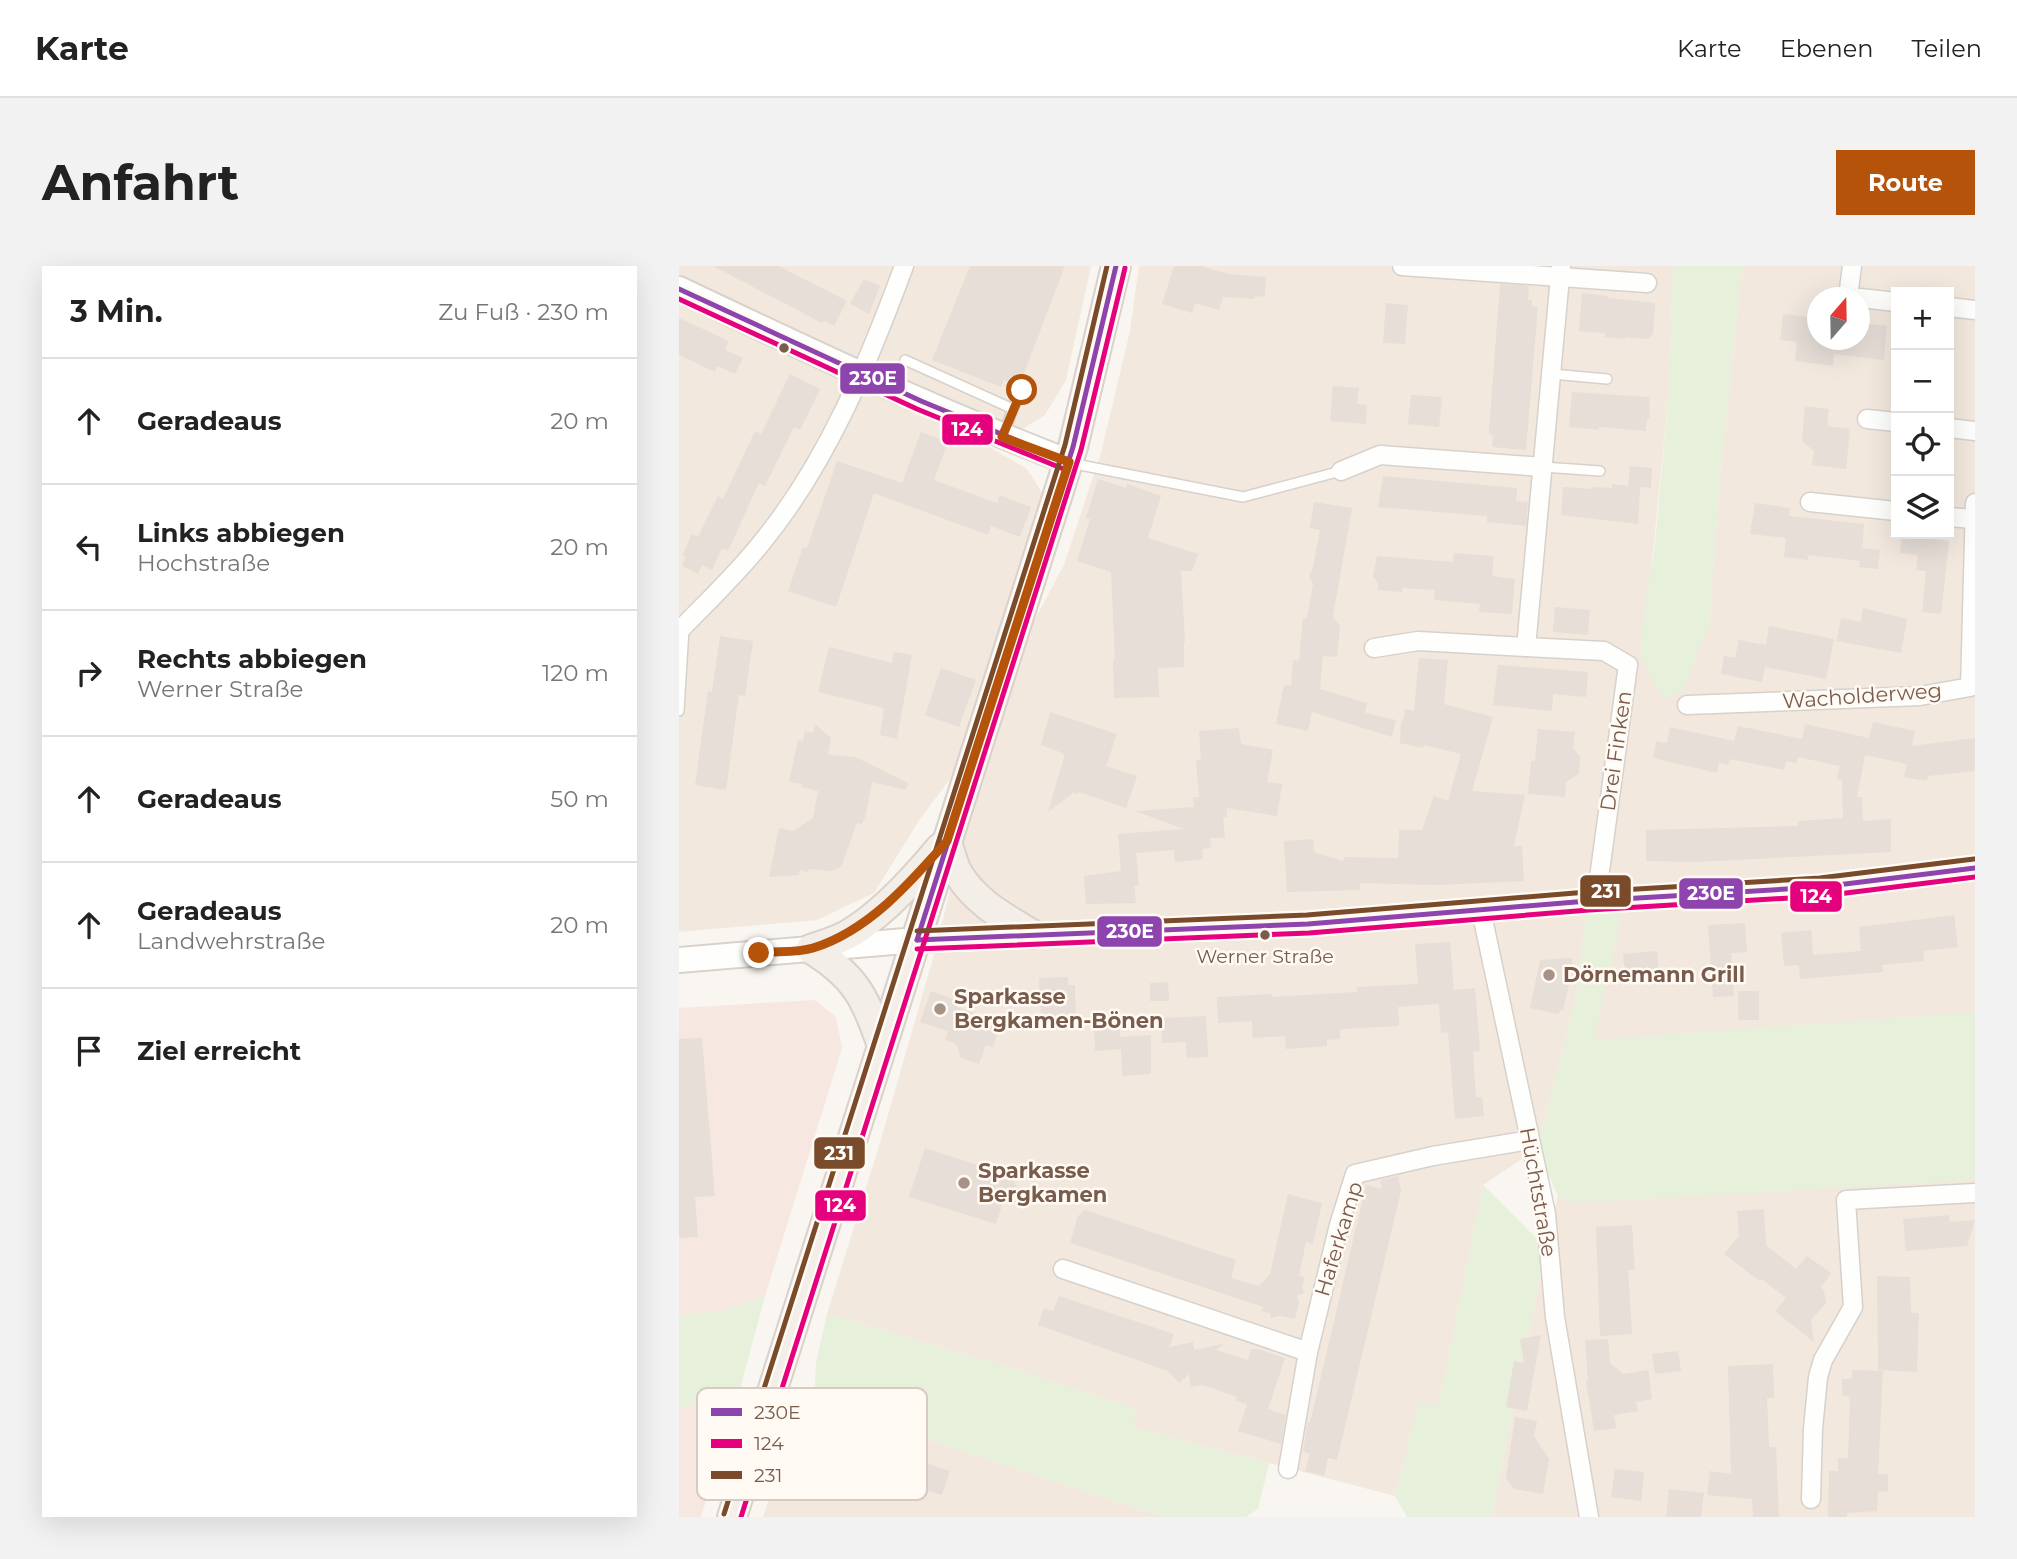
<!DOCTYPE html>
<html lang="de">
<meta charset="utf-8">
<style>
:root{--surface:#fff;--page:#f2f2f2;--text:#222;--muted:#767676;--line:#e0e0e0;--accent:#b45309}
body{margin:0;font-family:Montserrat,sans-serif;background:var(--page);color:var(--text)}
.controls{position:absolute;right:21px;top:21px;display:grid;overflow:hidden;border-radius:0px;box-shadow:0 7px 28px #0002}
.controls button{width:63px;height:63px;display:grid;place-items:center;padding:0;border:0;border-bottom:2px solid var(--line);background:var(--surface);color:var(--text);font:35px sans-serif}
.compass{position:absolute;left:1128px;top:21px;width:63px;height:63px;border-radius:50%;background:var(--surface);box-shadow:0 7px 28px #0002;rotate:20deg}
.stop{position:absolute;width:21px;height:21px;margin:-16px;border:5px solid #b45309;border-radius:50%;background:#fff}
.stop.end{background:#b45309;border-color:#fff;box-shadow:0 2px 7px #0008}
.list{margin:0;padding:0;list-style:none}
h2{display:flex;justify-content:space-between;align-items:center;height:91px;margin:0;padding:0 28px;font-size:30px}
h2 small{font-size:23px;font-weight:400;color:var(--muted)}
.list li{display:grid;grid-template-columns:46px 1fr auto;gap:21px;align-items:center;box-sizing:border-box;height:126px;padding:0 28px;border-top:2px solid var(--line)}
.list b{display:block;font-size:26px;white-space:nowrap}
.list p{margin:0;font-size:23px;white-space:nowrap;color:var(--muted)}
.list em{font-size:23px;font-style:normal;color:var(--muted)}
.icon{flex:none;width:38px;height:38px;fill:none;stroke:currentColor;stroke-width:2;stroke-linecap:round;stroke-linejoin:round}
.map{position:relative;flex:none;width:1296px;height:1251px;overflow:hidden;border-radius:0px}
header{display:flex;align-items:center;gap:42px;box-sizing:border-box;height:98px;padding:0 35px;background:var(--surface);border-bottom:2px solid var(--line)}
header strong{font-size:33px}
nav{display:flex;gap:38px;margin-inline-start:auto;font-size:24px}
.intro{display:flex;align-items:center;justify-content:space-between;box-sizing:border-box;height:168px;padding:0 42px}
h1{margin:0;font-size:49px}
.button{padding:18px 32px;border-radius:0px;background:var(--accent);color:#fff;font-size:24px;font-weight:700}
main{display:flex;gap:42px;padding:0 42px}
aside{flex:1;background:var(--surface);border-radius:0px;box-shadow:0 7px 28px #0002}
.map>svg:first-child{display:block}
.residential{fill:#f2e8de;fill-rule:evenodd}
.commercial{fill:#f6e8e1}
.green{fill:#e7f0db}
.building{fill:#e6ded7}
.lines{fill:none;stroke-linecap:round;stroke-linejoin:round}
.lane-casing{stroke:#d7d1cb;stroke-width:12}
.street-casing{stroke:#d7d1cb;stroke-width:21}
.secondary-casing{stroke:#d9d2cb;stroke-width:28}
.primary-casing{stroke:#dad1cc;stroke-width:32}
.lane{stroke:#fefefd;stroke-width:9}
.street{stroke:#fefefd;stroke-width:18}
.secondary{stroke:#fefefd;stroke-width:24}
.primary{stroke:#f3eee8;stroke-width:28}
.bus-1-casing{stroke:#fffaf3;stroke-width:10}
.bus-2-casing{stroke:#fffaf3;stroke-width:10}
.bus-3-casing{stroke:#fffaf3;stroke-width:10}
.bus-1{stroke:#8e44ad;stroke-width:5}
.bus-2{stroke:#e5007d;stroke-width:5}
.bus-3{stroke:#7a4b2a;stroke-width:5}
.route{stroke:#b45309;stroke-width:9}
.bus-dot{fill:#7a5c4d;stroke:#fffaf3;stroke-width:2.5}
.poi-dot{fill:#a69286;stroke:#fffaf3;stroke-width:2.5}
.labels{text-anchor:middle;stroke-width:5;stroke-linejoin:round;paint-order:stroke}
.bus-label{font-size:19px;fill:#7a5c4d;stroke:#fffaf3}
.street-label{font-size:21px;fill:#7a5c4d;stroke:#fffaf3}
.poi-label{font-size:21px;font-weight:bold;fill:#7a5c4d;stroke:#fffaf3;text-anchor:start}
.key{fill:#fffaf3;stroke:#d7cbc1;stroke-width:2}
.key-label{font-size:19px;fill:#7a5c4d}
.line-badge{stroke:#fffaf3;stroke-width:2.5}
.badge-label{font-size:19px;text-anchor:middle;font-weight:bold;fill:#fff}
</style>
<header>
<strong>Karte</strong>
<nav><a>Karte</a><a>Ebenen</a><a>Teilen</a></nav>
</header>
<div class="intro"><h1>Anfahrt</h1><a class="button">Route</a></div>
<main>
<aside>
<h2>3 Min.<small>Zu Fuß · 230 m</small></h2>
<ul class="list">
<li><svg class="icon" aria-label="ahead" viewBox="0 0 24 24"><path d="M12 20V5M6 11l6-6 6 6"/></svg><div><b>Geradeaus</b></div><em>20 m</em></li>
<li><svg class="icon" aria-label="left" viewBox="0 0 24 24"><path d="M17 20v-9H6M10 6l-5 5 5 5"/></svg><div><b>Links abbiegen</b><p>Hochstraße</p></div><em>20 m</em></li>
<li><svg class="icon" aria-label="right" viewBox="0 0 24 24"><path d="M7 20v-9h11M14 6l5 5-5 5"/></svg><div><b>Rechts abbiegen</b><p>Werner Straße</p></div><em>120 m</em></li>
<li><svg class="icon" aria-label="ahead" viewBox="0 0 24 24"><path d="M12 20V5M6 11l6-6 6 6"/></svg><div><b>Geradeaus</b></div><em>50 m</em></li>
<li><svg class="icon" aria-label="ahead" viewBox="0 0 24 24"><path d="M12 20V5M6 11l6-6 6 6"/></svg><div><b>Geradeaus</b><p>Landwehrstraße</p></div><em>20 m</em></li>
<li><svg class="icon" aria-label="arrive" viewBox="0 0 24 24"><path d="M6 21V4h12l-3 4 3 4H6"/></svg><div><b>Ziel erreicht</b></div></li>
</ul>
</aside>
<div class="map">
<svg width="1296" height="1251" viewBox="0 0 1296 1251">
<rect width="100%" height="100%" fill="#f9f5f0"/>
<!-- residential -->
<g class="residential">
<polygon points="0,0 412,0 387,114 366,149 339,166 0,21"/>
<path d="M460,0H994L990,126L971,315L1030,360L1041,208L1063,0H1296V600L909,635L896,734L858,883L804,919L760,1140L740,1136L716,1230L452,1161L456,1143L328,1101L148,1048L200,880L257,682L322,416L385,299L422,187L451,65ZM1217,26H1270V268H1217ZM1139,32H1181V74H1139Z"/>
<polygon points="0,24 217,127 348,203 364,228 277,505 241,553 195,627 138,654 0,666"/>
<polygon points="1296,606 1296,1251 812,1251 867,982 946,632"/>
<polygon points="123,1131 135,1137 487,1251 84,1251"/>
</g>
<!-- commercial -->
<g class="commercial">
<polygon points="136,734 157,751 163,782 86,1030 43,1045 0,1049 0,742"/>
<polygon points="58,1134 22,1251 0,1251 0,1141"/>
</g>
<!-- green -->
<g class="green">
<polygon points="994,0 1063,0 1041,208 1030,360 1003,426 984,433 961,391 965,343 975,288 990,126"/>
<polygon points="946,632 915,774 1296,746 1296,914 896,937 879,930 858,883 896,734 909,635"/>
<polygon points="804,919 867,982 812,1251 728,1251 716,1230 740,1135 760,1139"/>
<polygon points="86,1030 58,1134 0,1141 0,1049 43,1045"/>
<polygon points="148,1048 328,1101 457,1143 453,1161 590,1197 579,1243 567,1251 487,1251 135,1137 137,1096"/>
</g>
<!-- building -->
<g class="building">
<polygon points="34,0 100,0 168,35 155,60 145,55 143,57"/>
<polygon points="291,0 386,0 343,112 336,109 333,117 325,114 322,121 253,94"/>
<polygon points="495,0 522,0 550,8 587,11 586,31 576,30 576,33 544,31 540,44 516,37 513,47 483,38"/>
<polygon points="185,13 201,20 190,48 171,38"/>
<polygon points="821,18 850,20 849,34 853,34 853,41 859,41 847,184 813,181 814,171 810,166"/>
<polygon points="903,27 929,30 929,32 976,37 974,68 968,73 946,71 946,73 926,71 926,67 900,65"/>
<polygon points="707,37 729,39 726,78 704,77"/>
<polygon points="1104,48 1138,52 1138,74 1180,74 1180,57 1208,60 1205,94 1155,88 1154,100 1116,95 1118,76 1101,74"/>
<polygon points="0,52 50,75 46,84 64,92 56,108 38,100 36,106 0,89"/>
<polygon points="111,108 141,123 121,164 115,161 86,220 80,217 49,285 43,282 33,304 23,299 19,308 3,300 7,291 3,290 13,268 19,271 39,230 44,233 76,165 82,168"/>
<polygon points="654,120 680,122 678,138 688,139 687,158 651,155"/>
<polygon points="893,126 970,131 971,151 968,154 967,165 920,161 920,164 890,161"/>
<polygon points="732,129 763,131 760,161 729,158"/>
<polygon points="1126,140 1150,143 1148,160 1171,163 1167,203 1133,199 1135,185 1123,175"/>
<polygon points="242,166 269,176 255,214 318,237 321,229 352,241 341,271 312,260 309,269 195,227 157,341 109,325 124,281 128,282 158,195 223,217"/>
<polygon points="951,200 973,202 972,222 961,221 959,258 882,249 884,221 913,223 913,221 933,222 933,218 949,220"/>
<polygon points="704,210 838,222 837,235 849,236 847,260 808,256 808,250 699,241"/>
<polygon points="419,213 447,222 448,218 482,230 469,272 519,288 513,305 502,305 506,376 505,376 505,401 479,402 480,431 435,432 434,393 436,393 432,306 398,295 411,253 407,252"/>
<polygon points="635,236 673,242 654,350 661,361 658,391 644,390 641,423 688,437 686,447 717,454 713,471 633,446 629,465 597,458 605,419 612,420 614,394 620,395 624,352 628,352 634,318 630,310 634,301 641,264 631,262"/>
<polygon points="1076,237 1111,242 1110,250 1185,258 1183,282 1201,284 1199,303 1180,301 1181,295 1129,289 1129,294 1105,291 1107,272 1071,268"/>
<polygon points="1223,270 1270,275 1262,348 1243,346 1247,305 1237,304 1239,289 1221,287"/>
<polygon points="775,287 815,290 813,310 836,313 833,348 800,346 801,338 755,334 756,324 723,322 723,326 699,324 699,317 694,310 698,290 774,296"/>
<polygon points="876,341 911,344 909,369 874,366"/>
<polygon points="1184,342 1228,353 1222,387 1158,375 1162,352 1182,356"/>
<polygon points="1090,360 1155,373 1147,413 1086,401 1083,416 1042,408 1045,390 1056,392 1060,374 1087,379"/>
<polygon points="41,370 74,375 66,430 60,429 47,524 16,519 29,425 33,426"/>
<polygon points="150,381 213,397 215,386 233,389 218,473 201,469 205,442 139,426"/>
<polygon points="740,392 769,394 765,438 814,451 793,525 846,529 835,580 843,580 845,615 759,619 681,617 681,624 608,626 605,575 634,573 635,586 664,595 665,591 719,592 720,564 743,564 755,530 769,535 782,488 745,479 744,482 721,477 722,455 724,455 726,443 735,445"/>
<polygon points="819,399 909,406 907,431 874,428 873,445 814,439"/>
<polygon points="262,402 297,414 280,461 246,449"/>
<polygon points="371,446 438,468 427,500 458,510 447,542 400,526 399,528 394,527 369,546 386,488 362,479"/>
<polygon points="1194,456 1236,465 1233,480 1296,472 1296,505 1249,510 1248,515 1225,511 1228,498 1186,489 1178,531 1183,531 1184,555 1212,553 1212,586 1016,596 967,595 967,564 1119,560 1119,555 1164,552 1163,514 1158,513 1161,500 1119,491 1117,497 1107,495 1105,504 1051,493 1049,499 1040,497 1038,507 974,492 977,475 988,477 991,461 1055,475 1059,460 1123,473 1126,458 1190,472"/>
<polygon points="136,458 152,472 149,489 176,491 229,517 227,524 193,516 186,552 183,558 178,557 162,601 152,605 130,603 129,606 121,604 120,609 90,611 100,562 114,565 134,552 139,525 122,521 123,518 110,516 119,474 124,475 126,465 134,467"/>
<polygon points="560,462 562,478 594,484 588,516 603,518 598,550 548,542 548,551 544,551 546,572 531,572 532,582 523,583 524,593 496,596 495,584 457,587 460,619 455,620 457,637 407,638 405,610 442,605 439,568 505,563 456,545 515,541 514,531 520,531 517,494 522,493 520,465"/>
<polygon points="859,463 896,466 894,482 901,491 900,508 887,516 886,531 849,528 852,495 856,495"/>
<polygon points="1275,649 1279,681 1244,685 1245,695 1203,699 1204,706 1121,713 1120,699 1105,700 1102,667 1132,664 1134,689 1182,685 1180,661"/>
<polygon points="1066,657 1068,686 1052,687 1055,730 1034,731 1029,659"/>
<polygon points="771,676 775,724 796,722 801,785 794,786 797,831 803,831 805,850 776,853 769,766 762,767 760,738 719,741 720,760 661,763 661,773 648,774 648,780 607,783 606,770 574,772 573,755 539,757 538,731 593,728 593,731 678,726 678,721 739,718 736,678"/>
<polygon points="978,685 981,716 946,718 944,688"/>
<polygon points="893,692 894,702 884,744 881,744 880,748 851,742 861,694"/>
<polygon points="389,711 389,719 396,719 397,762 379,763 379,753 362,754 360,712"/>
<polygon points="489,716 490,735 471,735 471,717"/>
<polygon points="252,725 280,735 278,741 322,756 314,781 307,779 300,798 282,792 277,778 266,774 269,765 241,756"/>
<rect x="1059" y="725" width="21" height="29"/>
<polygon points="527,750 529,791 508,792 507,776 483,777 482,752"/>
<polygon points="440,754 441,771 472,769 472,808 443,810 442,783 416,785 415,755"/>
<polygon points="23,772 36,930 16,931 19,971 0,972 0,773"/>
<polygon points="246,882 332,910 339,923 326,930 317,958 230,931"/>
<polygon points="719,910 722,925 658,1194 649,1192 645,1210 626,1205 631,1188 624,1185 629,1156 631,1157 687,919 703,923 701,914"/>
<polygon points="609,928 643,937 634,978 627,976 620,1010 626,1011 623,1021 625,1027 618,1030 620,1037 616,1053 601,1050 592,1052 591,1047 582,1045 584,1041 391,977 399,950 406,944 557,994 552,1012 580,1020 591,1008"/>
<polygon points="1085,943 1087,979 1117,1003 1128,990 1152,1007 1142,1021 1145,1025 1147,1037 1132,1054 1135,1076 1096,1045 1107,1032 1084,1014 1079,1014 1045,988 1060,970 1058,945"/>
<polygon points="1270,949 1271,956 1296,954 1288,980 1227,985 1224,953"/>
<polygon points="953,959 956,1004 949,1004 953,1068 921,1070 917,961"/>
<polygon points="1198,1010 1231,1011 1232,1047 1240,1047 1238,1106 1199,1104"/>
<polygon points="380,1030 495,1068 490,1081 514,1076 515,1084 544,1078 537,1084 569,1094 572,1083 579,1083 606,1092 589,1143 607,1149 602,1178 559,1165 568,1138 557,1135 558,1131 524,1119 512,1121 510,1108 500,1117 489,1105 359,1059 365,1042 374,1045"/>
<polygon points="862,1069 848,1145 827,1141 835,1095 845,1097 841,1073"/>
<polygon points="929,1073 931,1097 944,1108 969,1104 973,1133 957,1136 959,1145 935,1149 937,1162 915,1165 907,1115 909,1115 906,1074"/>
<polygon points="999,1085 1002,1105 976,1108 973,1088"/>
<polygon points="1094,1098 1095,1132 1088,1132 1090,1181 1097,1181 1100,1251 1074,1251 1073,1233 1028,1229 1031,1205 1052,1208 1049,1100"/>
<polygon points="1173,1104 1204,1105 1199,1208 1209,1208 1209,1226 1199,1225 1198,1245 1168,1247 1168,1251 1149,1251 1150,1205 1159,1205 1159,1192 1169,1192 1171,1131 1163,1130 1163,1113 1173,1113"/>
<polygon points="836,1151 858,1155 855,1170 870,1193 864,1228 835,1223 827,1212"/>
<polygon points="185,1177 271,1205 263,1229 208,1212 211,1204 180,1194"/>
<polygon points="936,1203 965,1206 962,1235 932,1231"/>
<polygon points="990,1223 1025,1227 1022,1251 987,1251"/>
</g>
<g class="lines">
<!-- lane casing -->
<g class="lane-casing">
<g id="lane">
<polyline points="226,94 334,143 324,169"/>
<polyline points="873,108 928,113"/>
<polyline points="334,143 343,124 352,128"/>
<polyline points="391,197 564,231 662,205"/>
<polyline points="864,201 921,205"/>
<polyline points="0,445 5,363"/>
</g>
</g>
<!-- street casing -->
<g class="street-casing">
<g id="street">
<polyline points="723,0 968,17"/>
<polyline points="882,0 847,381 925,385 949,399 917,634"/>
<polyline points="1173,32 1169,31 1173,0"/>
<polyline points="1181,32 1217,36"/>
<polyline points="1270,41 1296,44"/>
<polyline points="1188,153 1217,156"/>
<polyline points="1270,162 1296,165"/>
<polyline points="662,205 701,189 864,201"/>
<polyline points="1131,236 1217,245"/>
<polyline points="1270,251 1294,253"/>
<path d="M0,365C28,336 59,307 84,275C149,195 190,95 225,0"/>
<polyline points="695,382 739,375 847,381"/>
<polyline points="1008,439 1241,430 1291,421 1296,237"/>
<polyline points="802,644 867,948 876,1051 910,1251"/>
<polyline points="384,1003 629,1086 660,959 676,908 754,890 851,874"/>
<polyline points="609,1203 629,1086"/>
<polyline points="1132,1233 1134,1163 1139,1111 1144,1094 1174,1041 1167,934 1296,927"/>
</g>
</g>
<!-- secondary casing -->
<g class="secondary-casing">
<g id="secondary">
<path d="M0,23C128,84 257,145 390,196"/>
<polyline points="0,694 238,674 629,658 909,635 1142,621 1296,602"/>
</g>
</g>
<!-- primary casing -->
<g class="primary-casing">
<g id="primary">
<path d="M268,575C271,585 274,598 279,607C296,636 326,652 353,668"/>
<path d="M132,683C143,679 157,675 168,669C200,651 237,611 261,582"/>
<path d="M132,683C176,710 187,732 203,780"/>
<polyline points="53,1251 394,181 437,0"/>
</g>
</g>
<!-- lane -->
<use href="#lane" class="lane"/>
<!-- street -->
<use href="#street" class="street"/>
<!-- secondary -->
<use href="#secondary" class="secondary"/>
<!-- primary -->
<use href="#primary" class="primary"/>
<!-- bus-1 casing -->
<g class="bus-1-casing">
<g id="bus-1">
<polyline points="0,23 242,135 390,196"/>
<polyline points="238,674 629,658 909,635 1142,621 1296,602"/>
<polyline points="238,674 394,181 437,0"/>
</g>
</g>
<!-- bus-2 casing -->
<g class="bus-2-casing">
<g id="bus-2">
<polyline points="0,33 238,143 387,204"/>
<polyline points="238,683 630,667 910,644 1143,630 1296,611"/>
<polyline points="62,1251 402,184 446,2"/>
</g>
</g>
<!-- bus-3 casing -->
<g class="bus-3-casing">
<g id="bus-3">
<polyline points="238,665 628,649 908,626 1141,612 1295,593"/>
<polyline points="45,1248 386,179 428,0"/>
</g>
</g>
<!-- bus-1 -->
<use href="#bus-1" class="bus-1"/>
<!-- bus-2 -->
<use href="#bus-2" class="bus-2"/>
<!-- bus-3 -->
<use href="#bus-3" class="bus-3"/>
</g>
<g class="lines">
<!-- route -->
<path class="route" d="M80,687C97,685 118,687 134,682C189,665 231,617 268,575L390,196L323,171L343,124"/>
</g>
<!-- markers -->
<g class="bus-dot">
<circle cx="105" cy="82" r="6"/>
<circle cx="586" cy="669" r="6"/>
</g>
<g class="poi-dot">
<circle cx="870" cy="709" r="7"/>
<circle cx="261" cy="743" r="7"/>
<circle cx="285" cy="917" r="7"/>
</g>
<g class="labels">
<!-- bus labels -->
<g class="bus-label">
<text x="586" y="697">Werner Straße</text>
</g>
<!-- street labels -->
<g class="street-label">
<text transform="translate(1183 430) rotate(-4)" y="7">Wacholderweg</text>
<text transform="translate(937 485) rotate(-82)" y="7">Drei Finken</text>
<text transform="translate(859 926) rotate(80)" y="7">Hüchtstraße</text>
<text transform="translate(660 973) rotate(-73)" y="7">Haferkamp</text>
</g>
<!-- poi labels -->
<g class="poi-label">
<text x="884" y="716">Dörnemann Grill</text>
<text x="275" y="738">Sparkasse<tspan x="275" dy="24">Bergkamen-Bönen</tspan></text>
<text x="299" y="912">Sparkasse<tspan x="299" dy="24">Bergkamen</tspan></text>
</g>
</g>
<!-- legend -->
<rect x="18" y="1122" width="230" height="112" rx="10" class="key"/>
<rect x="32" y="1142" width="31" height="8" fill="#8e44ad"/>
<rect x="32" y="1173" width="31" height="9" fill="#e5007d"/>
<rect x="32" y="1205" width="31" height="8" fill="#7a4b2a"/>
<g class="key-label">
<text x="75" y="1153">230E</text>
<text x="75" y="1184">124</text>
<text x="75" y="1216">231</text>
</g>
<g class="line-badge">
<rect x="160" y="96" width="67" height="33" rx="7" fill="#8e44ad"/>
<rect x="262" y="147" width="53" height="33" rx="7" fill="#e5007d"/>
<rect x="900" y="608" width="53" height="34" rx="7" fill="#7a4b2a"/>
<rect x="999" y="611" width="66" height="33" rx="7" fill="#8e44ad"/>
<rect x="1110" y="614" width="54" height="33" rx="7" fill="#e5007d"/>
<rect x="417" y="649" width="67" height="33" rx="7" fill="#8e44ad"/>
<rect x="134" y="870" width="53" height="34" rx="7" fill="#7a4b2a"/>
<rect x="135" y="923" width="53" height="33" rx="7" fill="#e5007d"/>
</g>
<g class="badge-label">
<text x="194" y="119">230E</text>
<text x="288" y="170">124</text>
<text x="927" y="632">231</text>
<text x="1032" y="634">230E</text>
<text x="1137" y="637">124</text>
<text x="451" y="672">230E</text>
<text x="160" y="894">231</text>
<text x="161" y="946">124</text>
</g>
</svg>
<div class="controls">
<button>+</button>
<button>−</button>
<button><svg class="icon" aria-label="locate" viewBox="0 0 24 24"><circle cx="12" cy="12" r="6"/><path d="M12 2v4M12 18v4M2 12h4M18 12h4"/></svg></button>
<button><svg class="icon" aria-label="layers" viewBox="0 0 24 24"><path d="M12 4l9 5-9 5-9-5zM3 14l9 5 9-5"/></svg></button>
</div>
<svg class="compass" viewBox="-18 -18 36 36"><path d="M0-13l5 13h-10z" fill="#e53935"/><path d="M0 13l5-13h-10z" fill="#767676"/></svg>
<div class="stop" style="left:343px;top:124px"></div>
<div class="stop end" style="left:80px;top:687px"></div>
</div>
</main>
